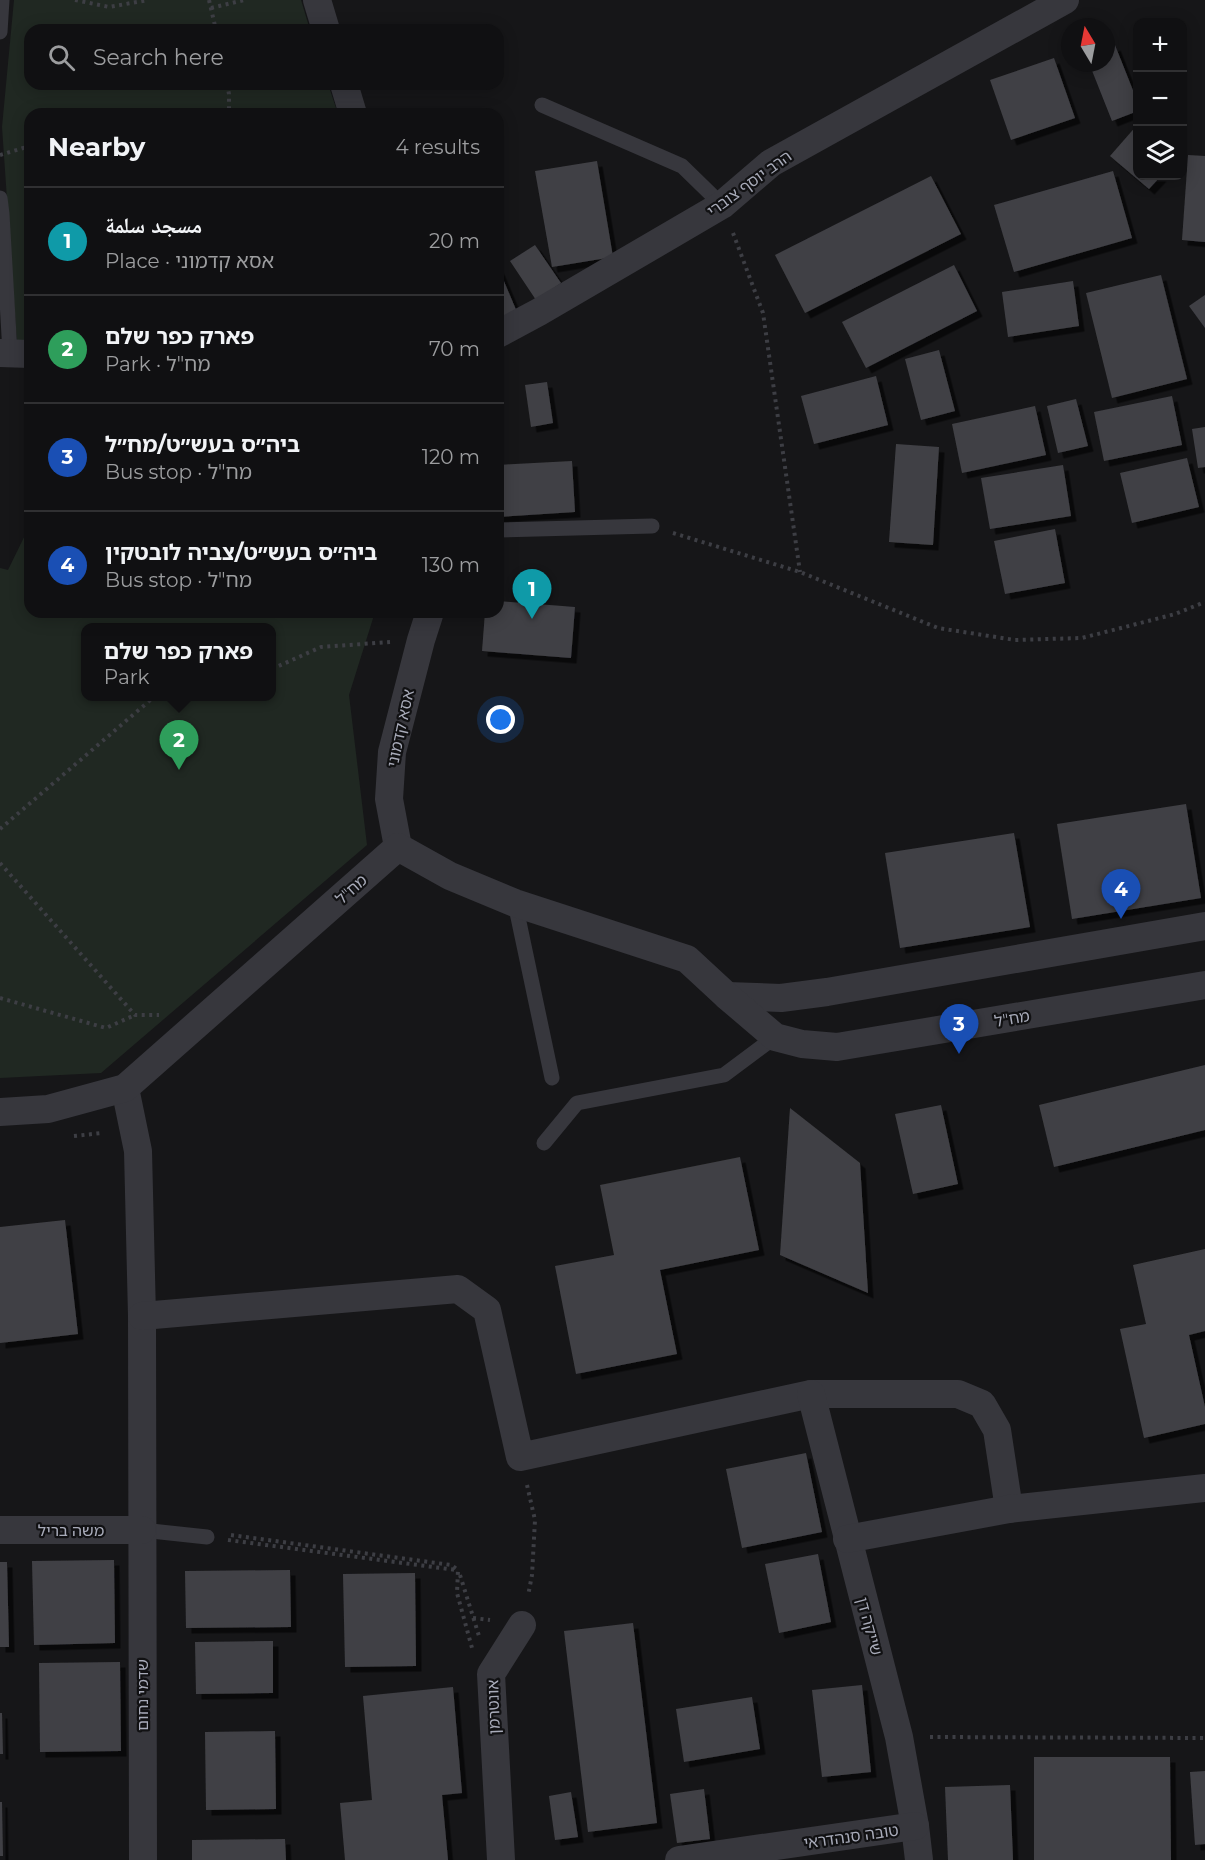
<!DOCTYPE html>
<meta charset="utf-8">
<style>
:root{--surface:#101012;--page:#1e1e20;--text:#f1f3f6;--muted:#9c9d9f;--line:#303032;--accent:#db2777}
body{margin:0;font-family:Montserrat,"Noto Naskh Arabic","Noto Sans Hebrew",sans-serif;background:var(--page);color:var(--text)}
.controls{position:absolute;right:18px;top:18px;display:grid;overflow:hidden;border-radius:12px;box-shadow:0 3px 15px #0003}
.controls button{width:54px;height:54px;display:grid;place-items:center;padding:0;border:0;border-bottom:2px solid var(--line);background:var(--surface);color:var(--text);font:30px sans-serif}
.compass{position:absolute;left:1061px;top:18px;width:54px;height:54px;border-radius:50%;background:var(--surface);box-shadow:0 3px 15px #0003;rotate:350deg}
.you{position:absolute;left:501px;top:720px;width:21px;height:21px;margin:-15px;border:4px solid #fff;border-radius:50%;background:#1a73e8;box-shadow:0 0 0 9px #1a73e833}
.badge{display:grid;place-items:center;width:39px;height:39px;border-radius:50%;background:var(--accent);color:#fff;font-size:20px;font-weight:700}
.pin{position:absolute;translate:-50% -50px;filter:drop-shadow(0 2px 3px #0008)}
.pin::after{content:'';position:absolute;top:32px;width:21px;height:18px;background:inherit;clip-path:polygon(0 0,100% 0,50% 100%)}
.popup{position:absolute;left:81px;top:623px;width:195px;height:78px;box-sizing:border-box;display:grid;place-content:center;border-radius:12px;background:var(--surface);filter:drop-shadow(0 2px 4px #0005);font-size:20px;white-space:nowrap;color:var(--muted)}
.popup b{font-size:22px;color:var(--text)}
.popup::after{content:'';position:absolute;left:50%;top:100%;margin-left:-12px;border:12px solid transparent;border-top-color:var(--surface)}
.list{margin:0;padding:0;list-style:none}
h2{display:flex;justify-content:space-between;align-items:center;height:78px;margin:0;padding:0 24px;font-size:26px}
h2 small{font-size:20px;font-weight:400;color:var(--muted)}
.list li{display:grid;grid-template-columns:39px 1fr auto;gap:18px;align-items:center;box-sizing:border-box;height:108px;padding:0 24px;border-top:2px solid var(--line)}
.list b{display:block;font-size:22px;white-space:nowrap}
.list p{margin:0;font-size:20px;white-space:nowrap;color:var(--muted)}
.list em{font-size:20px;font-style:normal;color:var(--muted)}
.icon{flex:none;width:33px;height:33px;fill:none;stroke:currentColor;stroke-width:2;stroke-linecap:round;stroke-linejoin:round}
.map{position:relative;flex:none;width:1205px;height:1860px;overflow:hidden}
.search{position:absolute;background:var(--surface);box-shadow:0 3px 15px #0003;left:24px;top:24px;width:480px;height:66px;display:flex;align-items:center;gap:15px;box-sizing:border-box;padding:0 21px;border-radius:18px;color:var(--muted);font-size:22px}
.panel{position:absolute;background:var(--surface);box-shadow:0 3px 15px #0003;left:24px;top:108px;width:480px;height:510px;border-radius:18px}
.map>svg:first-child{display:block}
.green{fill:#202822;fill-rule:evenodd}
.building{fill:#404045;filter:url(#shadow)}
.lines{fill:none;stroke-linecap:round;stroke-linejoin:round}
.path{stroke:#3d3e44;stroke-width:4;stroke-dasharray:3 4.5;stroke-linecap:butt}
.lane{stroke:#37373d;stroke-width:15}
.street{stroke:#37373d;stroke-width:28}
.labels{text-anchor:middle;stroke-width:4.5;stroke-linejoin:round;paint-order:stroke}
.street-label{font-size:16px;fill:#a8abb9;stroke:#111113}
</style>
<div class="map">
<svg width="1205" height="1860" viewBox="0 0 1205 1860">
<defs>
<filter id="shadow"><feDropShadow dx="5.5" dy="5.5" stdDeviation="0" flood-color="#0009"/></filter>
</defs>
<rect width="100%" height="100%" fill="#161618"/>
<!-- green -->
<g class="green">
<polygon points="14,0 301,0 310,30 30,30 30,84 328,84 338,114 30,114 30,344 17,343 2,127"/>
<path d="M30,525V612H375L349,695L367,845L101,1073L0,1078V568L8,570ZM86,628H272V696H86Z"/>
</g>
<!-- building -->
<g class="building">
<polygon points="1115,45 1138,103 1138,111 1112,121 1089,63 1106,63 1106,49"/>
<polygon points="1054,58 1075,118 1011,140 990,80"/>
<polygon points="1138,124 1138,176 1161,176 1149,189 1110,156"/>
<polygon points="1188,155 1205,156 1205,242 1182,240"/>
<polygon points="597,161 613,257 552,267 535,171"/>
<polygon points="1113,171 1132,238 1014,272 994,205"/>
<polygon points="931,176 961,234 805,313 775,255"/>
<polygon points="535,245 561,283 536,300 510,261"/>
<polygon points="954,265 977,311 866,368 842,322"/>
<polygon points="498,267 517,312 498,319"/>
<polygon points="1161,275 1187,379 1112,398 1086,293"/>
<polygon points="1073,281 1079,326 1008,337 1002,292"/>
<polygon points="1205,295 1205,328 1189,306"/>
<polygon points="939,350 955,411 921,420 905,359"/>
<polygon points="876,376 888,425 814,444 801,396"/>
<polygon points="547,382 553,423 531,427 525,385"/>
<polygon points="1172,396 1182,445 1104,461 1094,412"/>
<polygon points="1076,399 1088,446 1058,453 1047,406"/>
<polygon points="1035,406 1046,455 962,473 952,424"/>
<polygon points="1205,427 1205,467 1198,468 1192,429"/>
<polygon points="896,444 939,447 933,545 889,542"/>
<polygon points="1187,458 1199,507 1132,523 1120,473"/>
<polygon points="572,461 575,512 498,517 498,465"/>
<polygon points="1063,465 1071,516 990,529 981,478"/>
<polygon points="1055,529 1065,583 1005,594 994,541"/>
<polygon points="498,601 575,607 571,658 482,651 485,612 498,612"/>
<polygon points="1186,804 1201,898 1072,919 1057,824"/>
<polygon points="1014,833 1030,927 900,948 885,853"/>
<polygon points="1205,1065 1205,1130 1054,1167 1039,1105"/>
<polygon points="941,1105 958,1184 913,1194 895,1114"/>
<polygon points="790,1108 860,1163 868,1293 780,1255"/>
<polygon points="740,1157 759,1250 660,1270 677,1354 576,1374 555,1266 614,1255 600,1185"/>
<polygon points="65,1220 78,1334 0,1343 0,1227"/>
<polygon points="1205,1249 1205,1331 1189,1335 1205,1407 1205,1424 1144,1438 1120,1329 1146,1324 1133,1265"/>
<polygon points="806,1453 822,1532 742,1548 726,1469"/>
<polygon points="818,1554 831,1622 779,1633 765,1564"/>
<polygon points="114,1560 115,1643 34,1645 32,1561"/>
<polygon points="0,1562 7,1562 9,1647 0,1647"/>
<polygon points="290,1570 291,1627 186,1628 185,1571"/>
<polygon points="415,1573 416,1666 345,1667 343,1574"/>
<polygon points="633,1623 657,1823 588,1832 564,1631"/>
<polygon points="273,1641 273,1693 196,1694 195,1642"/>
<polygon points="120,1662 121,1751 40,1752 39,1663"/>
<polygon points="862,1685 871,1772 822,1777 812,1690"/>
<polygon points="453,1687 462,1793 442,1795 448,1860 345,1860 340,1803 372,1800 363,1696"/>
<polygon points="752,1697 760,1749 684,1762 676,1709"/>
<polygon points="0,1713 2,1713 3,1754 0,1754"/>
<polygon points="275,1731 276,1809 206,1810 205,1732"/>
<polygon points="1034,1757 1170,1757 1171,1860 1034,1860"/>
<polygon points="1205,1771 1205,1844 1195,1845 1190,1772"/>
<polygon points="1010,1785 1013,1860 948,1860 945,1787"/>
<polygon points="704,1789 710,1839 677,1843 670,1794"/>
<polygon points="571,1792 578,1837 555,1840 549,1796"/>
<polygon points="0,1802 2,1802 3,1856 0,1856"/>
<polygon points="285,1839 286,1860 192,1860 192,1840"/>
</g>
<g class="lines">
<!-- path -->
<g class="path">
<polyline points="75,0 109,7 148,0"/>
<polyline points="209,0 216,30"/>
<polyline points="211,8 244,0"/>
<polyline points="227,84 229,94 229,114"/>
<polyline points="0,155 30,146"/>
<polyline points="733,233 763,313 800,572"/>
<polyline points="673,533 800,572 938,628 1015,640 1082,638 1175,614 1205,602"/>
<polyline points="272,669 321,647 390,642"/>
<polyline points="0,829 155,696"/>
<polyline points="0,863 135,1015 159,1015"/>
<polyline points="0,998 106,1028 135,1015"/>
<polyline points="74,1136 102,1133"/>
<polyline points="527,1485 535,1520 532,1575 528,1596"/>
<polyline points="231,1535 451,1565 458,1570 457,1593 472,1648"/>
<polyline points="228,1540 456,1570"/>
<polyline points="460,1575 479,1636"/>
<polyline points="473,1618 490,1620"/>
<polyline points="930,1737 1205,1738"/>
</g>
<!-- lane -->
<g class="lane">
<polyline points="0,32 2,0"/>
<polyline points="542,105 682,166 722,205"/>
<polyline points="0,198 2,214 10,353"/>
<polyline points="498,530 652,526"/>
<polyline points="515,903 552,1078"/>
<polyline points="544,1143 577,1103 724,1075 775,1037"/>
<polyline points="142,1530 207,1537"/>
</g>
<!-- street -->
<g class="street">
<polyline points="317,0 326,30"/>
<polyline points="344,84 353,114"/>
<polyline points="498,334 539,312 722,205 771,163 1065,0"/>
<polyline points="0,353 30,354"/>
<polyline points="398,847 389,799 392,752 421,640 430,612"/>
<polyline points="727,996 781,998 827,992 1205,926"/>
<polyline points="125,1088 138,1151 142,1316 143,1860"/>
<polyline points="0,1112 48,1109 125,1088 398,847 450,876 515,903 687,959 727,996 775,1037 802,1044 837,1047 1205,985"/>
<polyline points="142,1316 458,1289 487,1310 520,1457 811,1394 958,1394 982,1404 997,1430 1009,1509"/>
<polyline points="811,1394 899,1737 915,1826 919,1860"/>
<polyline points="0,1530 142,1530"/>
<polyline points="847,1539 1009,1509 1205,1488"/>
<polyline points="501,1860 491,1674 522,1625"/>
<polyline points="679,1860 915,1826"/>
</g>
</g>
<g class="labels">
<!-- street labels -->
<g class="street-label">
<text transform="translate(749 183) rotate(-36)" y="6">הרב יוסף צוברי</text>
<text transform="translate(400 728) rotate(-78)" y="6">אסא קדמוני</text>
<text transform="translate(351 889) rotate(-42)" y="6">מח"ל</text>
<text transform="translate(1012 1018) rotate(-10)" y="6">מח"ל</text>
<text x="71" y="1536">משה בריל</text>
<text transform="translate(870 1626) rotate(75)" y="6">שייקה דן</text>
<text transform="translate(142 1695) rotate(-90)" y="6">שדמי נחום</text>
<text transform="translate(493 1707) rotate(-92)" y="6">אונטרמן</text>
<text transform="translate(851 1836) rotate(-8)" y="6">טובה סנהדראי</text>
</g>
</g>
</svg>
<div class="controls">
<button>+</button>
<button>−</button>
<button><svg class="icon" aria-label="layers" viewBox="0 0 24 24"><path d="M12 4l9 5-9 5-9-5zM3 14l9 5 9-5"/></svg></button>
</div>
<svg class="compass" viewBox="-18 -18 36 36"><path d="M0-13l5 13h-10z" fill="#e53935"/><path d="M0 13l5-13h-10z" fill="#9c9d9f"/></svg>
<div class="you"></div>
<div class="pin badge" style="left:532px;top:619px;background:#0f9aa8">1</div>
<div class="pin badge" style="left:179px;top:770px;background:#2e9e5b">2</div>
<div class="popup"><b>פארק כפר שלם</b>Park</div>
<div class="pin badge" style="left:959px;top:1054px;background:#1a4fb4">3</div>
<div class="pin badge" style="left:1121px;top:919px;background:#1a4fb4">4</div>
<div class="search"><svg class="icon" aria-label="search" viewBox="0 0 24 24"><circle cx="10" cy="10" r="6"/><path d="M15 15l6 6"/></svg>Search here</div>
<section class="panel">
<h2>Nearby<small>4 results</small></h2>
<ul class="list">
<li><span class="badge" style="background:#0f9aa8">1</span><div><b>مسجد سلمة</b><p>Place · אסא קדמוני</p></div><em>20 m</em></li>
<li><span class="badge" style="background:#2e9e5b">2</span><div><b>פארק כפר שלם</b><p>Park · מח&quot;ל</p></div><em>70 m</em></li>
<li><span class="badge" style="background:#1a4fb4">3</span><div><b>ביה״ס בעש״ט/מח״ל</b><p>Bus stop · מח&quot;ל</p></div><em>120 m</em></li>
<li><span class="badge" style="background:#1a4fb4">4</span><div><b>ביה״ס בעש״ט/צביה לובטקין</b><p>Bus stop · מח&quot;ל</p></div><em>130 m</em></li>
</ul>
</section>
</div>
